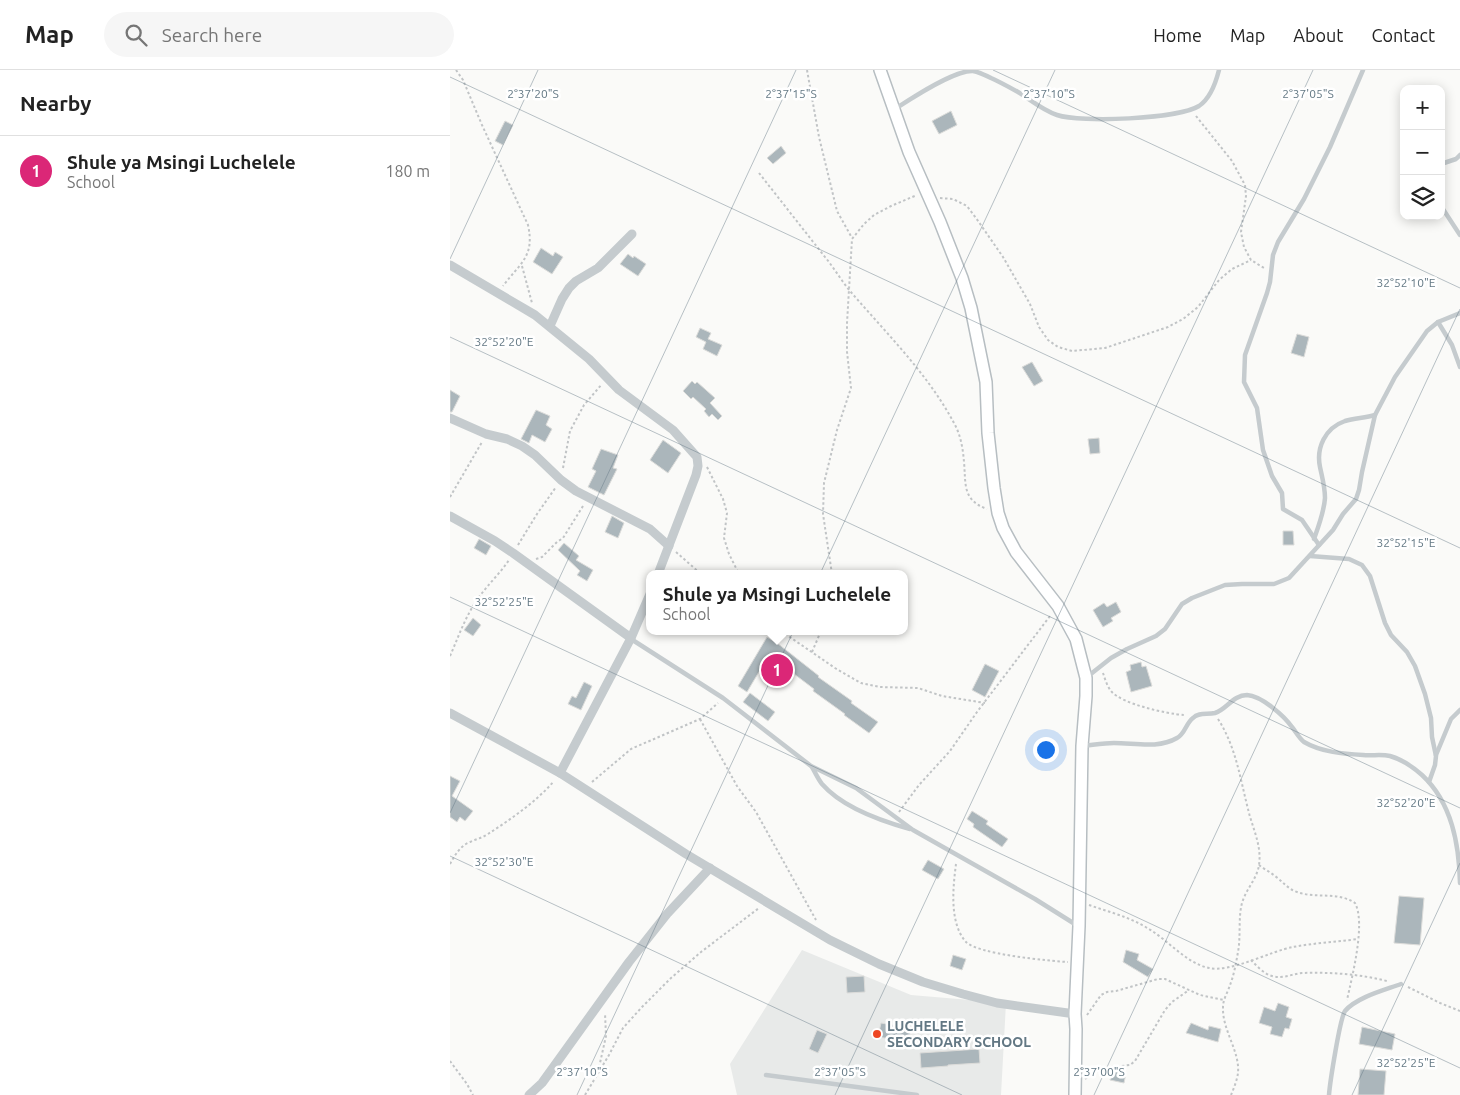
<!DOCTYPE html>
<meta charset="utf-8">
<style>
:root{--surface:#fff;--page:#f6f6f6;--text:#222;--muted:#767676;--line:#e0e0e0;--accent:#db2777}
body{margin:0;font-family:Ubuntu,sans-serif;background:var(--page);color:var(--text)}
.controls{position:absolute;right:15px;top:15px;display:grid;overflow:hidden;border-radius:10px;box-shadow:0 2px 12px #0003}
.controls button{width:45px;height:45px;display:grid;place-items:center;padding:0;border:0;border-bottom:1px solid var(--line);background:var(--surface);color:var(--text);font:25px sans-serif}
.you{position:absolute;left:595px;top:679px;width:18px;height:18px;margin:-12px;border:4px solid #fff;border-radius:50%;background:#1a73e8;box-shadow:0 0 0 8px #1a73e833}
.badge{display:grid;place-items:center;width:32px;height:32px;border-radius:50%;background:var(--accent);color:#fff;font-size:16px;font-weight:700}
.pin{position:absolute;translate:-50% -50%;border:2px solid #fff;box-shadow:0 1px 5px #0006}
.popup{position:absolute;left:196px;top:500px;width:262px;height:65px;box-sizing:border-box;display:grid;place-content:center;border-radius:10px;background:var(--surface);filter:drop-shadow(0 1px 4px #0005);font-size:16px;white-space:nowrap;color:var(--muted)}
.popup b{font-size:19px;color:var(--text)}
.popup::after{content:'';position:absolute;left:50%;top:100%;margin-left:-10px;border:10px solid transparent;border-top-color:var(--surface)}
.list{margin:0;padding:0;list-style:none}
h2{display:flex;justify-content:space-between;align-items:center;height:65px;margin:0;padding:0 20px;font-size:21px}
h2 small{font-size:16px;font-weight:400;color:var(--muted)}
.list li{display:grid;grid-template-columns:32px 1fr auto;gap:15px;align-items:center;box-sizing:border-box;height:70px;padding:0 20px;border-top:1px solid var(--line)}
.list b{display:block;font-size:19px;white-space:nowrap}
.list p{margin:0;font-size:16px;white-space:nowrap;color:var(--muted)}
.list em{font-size:16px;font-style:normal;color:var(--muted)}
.icon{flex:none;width:28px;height:28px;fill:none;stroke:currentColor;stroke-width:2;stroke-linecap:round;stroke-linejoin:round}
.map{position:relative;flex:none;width:1010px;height:1025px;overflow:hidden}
header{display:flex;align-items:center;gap:30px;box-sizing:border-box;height:70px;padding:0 25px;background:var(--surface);border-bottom:1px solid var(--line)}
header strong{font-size:24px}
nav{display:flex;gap:28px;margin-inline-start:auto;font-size:18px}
.search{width:350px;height:45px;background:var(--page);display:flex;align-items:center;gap:12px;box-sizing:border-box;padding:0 18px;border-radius:28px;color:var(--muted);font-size:19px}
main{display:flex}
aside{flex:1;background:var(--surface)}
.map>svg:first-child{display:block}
.built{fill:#e8eae9}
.building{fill:#abb6bb;stroke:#dcdcda}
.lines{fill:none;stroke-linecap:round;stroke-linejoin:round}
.secondary-casing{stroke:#b7bec2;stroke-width:14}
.path{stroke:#c1c4c6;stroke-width:2;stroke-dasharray:2.5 2.5;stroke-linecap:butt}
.lane{stroke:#c5cbce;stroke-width:4.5}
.street{stroke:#c5cbce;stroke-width:9}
.secondary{stroke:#fff;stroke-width:11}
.ticks{fill:none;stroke:#637884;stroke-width:1;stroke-opacity:0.45}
.poi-dot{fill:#ee4723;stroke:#fff;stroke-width:2}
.labels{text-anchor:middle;stroke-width:5;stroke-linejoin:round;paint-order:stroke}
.poi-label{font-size:14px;font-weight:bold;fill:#637884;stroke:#fff;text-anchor:start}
.ticks-label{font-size:12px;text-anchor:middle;fill:#637884;stroke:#fff;stroke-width:5;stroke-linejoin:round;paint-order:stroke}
</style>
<header>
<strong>Map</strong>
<div class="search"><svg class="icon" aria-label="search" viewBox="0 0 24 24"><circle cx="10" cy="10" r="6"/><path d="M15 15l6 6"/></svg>Search here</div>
<nav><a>Home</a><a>Map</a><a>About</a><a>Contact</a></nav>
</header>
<main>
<aside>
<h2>Nearby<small></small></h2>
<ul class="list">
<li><span class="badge">1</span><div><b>Shule ya Msingi Luchelele</b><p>School</p></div><em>180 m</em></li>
</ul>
</aside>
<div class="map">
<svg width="1010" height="1025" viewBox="0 0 1010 1025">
<rect width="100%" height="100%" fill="#fafaf8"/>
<!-- built -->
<polygon class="built" points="352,880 461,925 556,933 551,1025 287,1025 280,994"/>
<!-- building -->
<g class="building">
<polygon points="501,41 507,55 489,64 482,51"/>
<polygon points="55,51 63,55 53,75 45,71"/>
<polygon points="331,76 336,83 323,94 317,88"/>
<polygon points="91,178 103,186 105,182 113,187 102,204 83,192"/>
<polygon points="178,184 183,188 184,186 196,194 188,206 170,194"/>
<polygon points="250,258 261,263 258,269 272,275 267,286 253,279 256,272 246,267"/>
<polygon points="847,264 859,267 854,287 841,283"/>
<polygon points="582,292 593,311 584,316 572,297"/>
<polygon points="242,311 245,314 247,312 265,328 260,333 272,346 268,350 262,344 259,347 254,341 256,339 243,327 241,329 233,321"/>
<polygon points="0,320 10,326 2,342 0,342"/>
<polygon points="86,340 100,346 96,355 102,359 95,372 82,365 79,373 71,369"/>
<polygon points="649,368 650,383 640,384 638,369"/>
<polygon points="213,370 231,383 218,403 200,390"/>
<polygon points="151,379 168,385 163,398 167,399 154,425 138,417 146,401 142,399"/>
<polygon points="162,446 174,453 168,468 155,462"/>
<polygon points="833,461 843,461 844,475 833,475"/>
<polygon points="29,469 41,476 36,485 24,478"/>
<polygon points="114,473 129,486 126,490 143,500 137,511 127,505 130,501 108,480"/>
<polygon points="666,532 671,542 661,548 663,551 653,557 643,540 654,533 657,537"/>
<polygon points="23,548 31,555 23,566 14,560"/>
<polygon points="317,567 327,573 369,606 368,607 402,631 401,633 428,652 419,663 394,645 395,644 363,621 364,619 319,585 297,622 288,616"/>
<polygon points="691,592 692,597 696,596 702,616 681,622 676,602 681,600 680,595"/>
<polygon points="535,594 549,601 535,627 522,620"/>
<polygon points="134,612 142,616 131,640 118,634 122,626 126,628"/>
<polygon points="300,623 325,642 318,651 293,632"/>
<polygon points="0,706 10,711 2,726 23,741 15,751 10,747 7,752 0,747"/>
<polygon points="522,741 538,751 536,754 558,769 552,777 523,757 524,754 517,749"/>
<polygon points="478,790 494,799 488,809 472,800"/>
<polygon points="949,826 974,828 970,875 944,873"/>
<polygon points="676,880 689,884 687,890 703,899 698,907 673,892"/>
<polygon points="503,885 516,889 512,900 500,896"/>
<polygon points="414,906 415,922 397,923 396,907"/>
<polygon points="828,933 839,937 836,947 842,949 839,959 835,958 832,967 820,964 822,957 809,953 814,937 825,941"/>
<polygon points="431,953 461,958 459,972 428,967"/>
<polygon points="741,953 758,960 759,956 771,959 768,972 736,963"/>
<polygon points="912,957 945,964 942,980 909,974"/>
<polygon points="367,960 377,964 368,983 359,979"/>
<polygon points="529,979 530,993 498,995 498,996 471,998 470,983"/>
<polygon points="910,999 936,1001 934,1025 908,1025"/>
<polygon points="663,1000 676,1003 674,1013 660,1010"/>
</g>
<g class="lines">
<!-- secondary casing -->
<g class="secondary-casing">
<polyline id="secondary" points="430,0 459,82 490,152 512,208 521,238 536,312 538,363 544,418 548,443 553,458 566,482 608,536 626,569 636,608 636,626 632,676 629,856 625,944 626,959 625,1025"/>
</g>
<!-- path -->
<g class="path">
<path d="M6,0L13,10L32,55L78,155C85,187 70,193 53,216"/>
<polyline points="357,0 369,67 387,141 402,168"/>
<polyline points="746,46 782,91 795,115 796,126 791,162 794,177 801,190 814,198"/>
<path d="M309,103C331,131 353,159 375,187C384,198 391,210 400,221C437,264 479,305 505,355C511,366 513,380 514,392C516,414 512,430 537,439"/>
<polyline points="490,128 503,129 517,136 526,148 553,187 580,234 589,257 598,270 608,277 622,281 655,278 718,257 733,249 748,237 769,210 782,199 801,190"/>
<polyline points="72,196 82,233"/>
<polyline points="257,397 273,429 277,443 274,468 279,484 289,504"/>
<polyline points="113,398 120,361 134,335 152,314"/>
<polyline points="0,427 32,372"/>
<polyline points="68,475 87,444 106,417"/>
<polyline points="226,482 251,504"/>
<polyline points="86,489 92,487 107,472 113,468 133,436"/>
<polyline points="382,504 373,444 374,413 387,360 401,318 397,282 397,253 402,169 414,154 424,145 441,136 467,125"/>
<polyline points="331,561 385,598 411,613 430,617 468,618 492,626 535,633"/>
<polyline points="362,582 371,561"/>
<path d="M0,586C8,568 14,550 25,533C35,517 49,505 59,490"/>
<path d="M653,603C655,609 657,616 661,621C671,634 718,644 734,645"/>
<polyline points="250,649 287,716 306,742 366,850"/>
<path d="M768,649C786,677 790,708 798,739C802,757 812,775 809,795C807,809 796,819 792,833C788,848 791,866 788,882C786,893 784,905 780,915C778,922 773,929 773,937C772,960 790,981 788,1003C787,1010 784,1018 781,1025"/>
<polyline points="142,712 181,679 250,649 268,633"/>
<polyline points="449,742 469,715 500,681 527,642 600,546"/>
<path d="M0,794C5,785 10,776 20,772C26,769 32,768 38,764C61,749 86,732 104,711"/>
<path d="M506,794C503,817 499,853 516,872C527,884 599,891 618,892"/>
<path d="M809,795C814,799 820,802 825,806C833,812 838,819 847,822C866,829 887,821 905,833C916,853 902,907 897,930"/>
<path d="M639,835C659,842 680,847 699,859C719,871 736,893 759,898C780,903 821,881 843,877C864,873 886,872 908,869"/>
<path d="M801,890C807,896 814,904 822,906C833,909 842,904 852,903C880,902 909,904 937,911"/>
<polyline points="958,917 990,933 1010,941"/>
<polyline points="637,945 651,925 657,922 666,921 708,909 715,909 750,925 774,930"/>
<polyline points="0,991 17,1014 23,1025"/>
<polyline points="148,1002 156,966 155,943"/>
<polyline points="635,1009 653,998 680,995 685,991 715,940 722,932 739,920"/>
<polyline points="135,1025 159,985 173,958 192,937 221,908 251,882 309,838"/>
</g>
<!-- lane -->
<g class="lane">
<path d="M445,39C462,28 504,0 523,1C529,2 535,5 541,8C550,12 559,17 568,22C581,30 592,40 607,45C631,53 728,49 749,36C761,28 766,12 769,0"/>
<polyline points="991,94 1006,89 1010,85"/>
<polyline points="991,136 1010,165"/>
<polyline points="988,252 1002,275 1010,297"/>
<path d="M864,469C869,455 874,442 875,428C875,417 872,407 870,397C866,378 875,358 895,351C905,348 915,348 925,345"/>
<polyline points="869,475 852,450 833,439 832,423 822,406 813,380 807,338 794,312 795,285 817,223 820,212 823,185 828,172 854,129 880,77 913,0"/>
<polyline points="860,486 899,489 912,495 920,506 935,553 941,565 957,582 965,596 975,624 981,648 982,667 986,686 985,695 979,712"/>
<polyline points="181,569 273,628 361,696 406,718 463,760 585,829 628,856"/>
<polyline points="637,607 661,588 677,579 706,566 715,559 732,534 742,528 775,515 792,514 824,514 839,508 883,460 893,444 906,429 909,420 912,402 925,345 945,307 977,261 988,252 1010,243"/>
<path d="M633,676C643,675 654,673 664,673C685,673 708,679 727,668C735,664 736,653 743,648C749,642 757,645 765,643C777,639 783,625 797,625C812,626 834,646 842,657C846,662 849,668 854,672C871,682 894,684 913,685C922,686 931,684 940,686C953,690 962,696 972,705C1002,733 1009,774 1010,813"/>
<polyline points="986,685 1001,649 1010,640"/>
<path d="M362,697C365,702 368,709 372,714C392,737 431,751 460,759"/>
<polyline points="316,1005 467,1025"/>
<path d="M879,1025C880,1012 890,948 895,941C907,927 935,920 951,914"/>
</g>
<!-- street -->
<g class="street">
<polyline points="0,195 85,245 139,289 169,320 223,360 247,387 248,396 246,405 208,504"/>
<polyline points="100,256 112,229 119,218 126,211 148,198 182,164"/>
<polyline points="0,348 36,364 57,369 72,376 85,385 111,410 126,421 200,459 219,476"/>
<polyline points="0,446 45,471 63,483 181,568"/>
<polyline points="0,643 110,703 236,784 380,870 429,894 473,912 513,924 547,933 625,944"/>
<polyline points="110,703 181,568 200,524"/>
<polyline points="79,1025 92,1013 179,892 217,844 260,798"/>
</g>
<!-- secondary -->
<use href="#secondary" class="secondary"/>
</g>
<!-- ticks -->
<path class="ticks" d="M543,0L1010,218M0,7L1010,478M0,189L88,0M0,267L1010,738M0,527L1010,998M0,743L346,0M0,786L512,1025M127,1025L605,0M385,1025L863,0M644,1025L1010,239M902,1025L1010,793"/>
<!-- markers -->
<circle class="poi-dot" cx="427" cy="964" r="5"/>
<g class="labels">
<!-- poi labels -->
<g class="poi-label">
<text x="437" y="961">LUCHELELE<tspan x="437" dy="16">SECONDARY SCHOOL</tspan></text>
</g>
</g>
<g class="ticks-label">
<text x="83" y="28">2°37'20"S</text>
<text x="341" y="28">2°37'15"S</text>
<text x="599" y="28">2°37'10"S</text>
<text x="858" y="28">2°37'05"S</text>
<text x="956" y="217">32°52'10"E</text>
<text x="54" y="276">32°52'20"E</text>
<text x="956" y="477">32°52'15"E</text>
<text x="54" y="536">32°52'25"E</text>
<text x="956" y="737">32°52'20"E</text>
<text x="54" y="796">32°52'30"E</text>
<text x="956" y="997">32°52'25"E</text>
<text x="132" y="1006">2°37'10"S</text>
<text x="390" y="1006">2°37'05"S</text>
<text x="649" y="1006">2°37'00"S</text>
</g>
</svg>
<div class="controls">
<button>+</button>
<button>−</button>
<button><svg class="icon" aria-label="layers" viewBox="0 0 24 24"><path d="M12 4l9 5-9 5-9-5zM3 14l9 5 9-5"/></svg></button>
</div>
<div class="you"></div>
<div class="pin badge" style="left:327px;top:600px">1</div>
<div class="popup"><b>Shule ya Msingi Luchelele</b>School</div>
</div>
</main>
